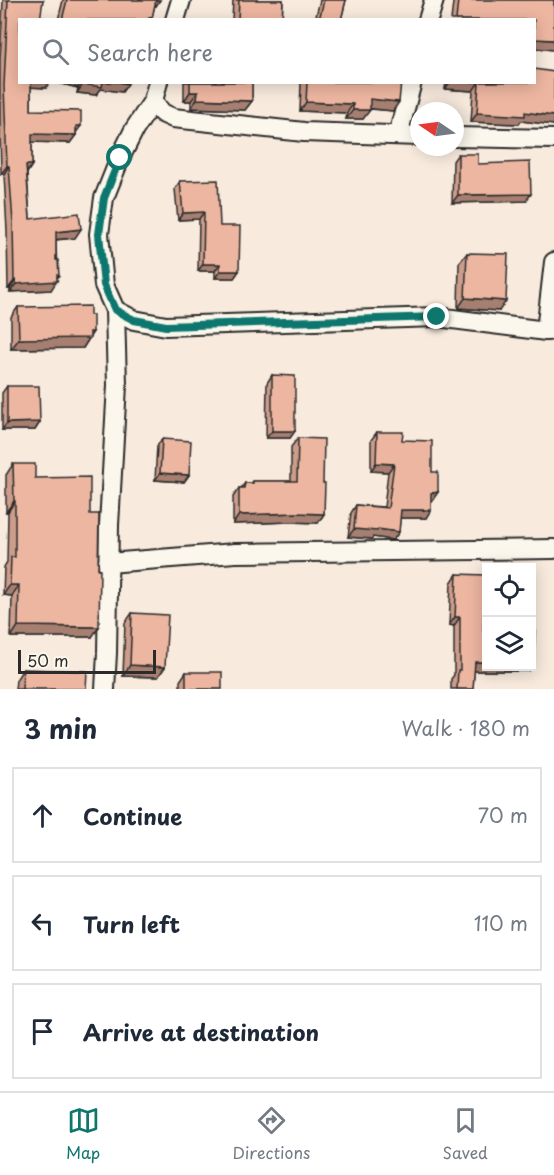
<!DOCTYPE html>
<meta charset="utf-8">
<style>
:root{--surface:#fff;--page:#f6f6f7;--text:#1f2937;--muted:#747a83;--line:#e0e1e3;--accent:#0f766e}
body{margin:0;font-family:"Playpen Sans",sans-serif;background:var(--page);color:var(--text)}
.controls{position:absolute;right:18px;bottom:18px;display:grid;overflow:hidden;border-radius:0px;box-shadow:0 3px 15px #0003}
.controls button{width:54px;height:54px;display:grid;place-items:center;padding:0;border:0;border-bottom:2px solid var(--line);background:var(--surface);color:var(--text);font:30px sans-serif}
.compass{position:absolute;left:410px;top:102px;width:54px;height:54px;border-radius:50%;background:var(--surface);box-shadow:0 3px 15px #0003;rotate:283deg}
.scale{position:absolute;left:18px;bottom:15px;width:138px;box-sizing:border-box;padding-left:6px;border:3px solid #2b2b2b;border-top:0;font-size:16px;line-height:21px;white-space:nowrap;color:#2b2b2b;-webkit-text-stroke:4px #fbf7ec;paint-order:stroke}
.stop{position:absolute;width:18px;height:18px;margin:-14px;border:4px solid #0f766e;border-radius:50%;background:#fff}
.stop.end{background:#0f766e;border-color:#fff;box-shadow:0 2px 6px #0008}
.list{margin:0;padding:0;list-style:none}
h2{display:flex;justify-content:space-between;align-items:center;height:78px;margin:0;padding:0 24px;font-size:26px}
h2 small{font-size:20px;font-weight:400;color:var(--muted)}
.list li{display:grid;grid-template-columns:39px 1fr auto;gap:18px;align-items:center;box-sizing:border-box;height:96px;margin:0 12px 12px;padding:0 12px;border:2px solid var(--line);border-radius:0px}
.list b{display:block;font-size:22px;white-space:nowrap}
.list em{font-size:20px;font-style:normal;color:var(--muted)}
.icon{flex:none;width:33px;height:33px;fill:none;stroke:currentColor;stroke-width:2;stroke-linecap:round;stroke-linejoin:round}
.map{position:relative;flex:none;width:554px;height:689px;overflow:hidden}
.search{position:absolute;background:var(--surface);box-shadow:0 3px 15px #0003;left:18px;right:18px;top:18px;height:66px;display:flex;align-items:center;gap:15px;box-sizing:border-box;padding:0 21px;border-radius:0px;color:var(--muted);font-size:22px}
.sheet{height:402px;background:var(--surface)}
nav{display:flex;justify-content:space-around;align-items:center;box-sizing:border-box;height:84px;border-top:2px solid var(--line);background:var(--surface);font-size:16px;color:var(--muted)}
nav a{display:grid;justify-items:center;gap:3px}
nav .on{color:var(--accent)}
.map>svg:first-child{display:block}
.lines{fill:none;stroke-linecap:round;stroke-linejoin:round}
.street-casing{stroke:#2b2b2b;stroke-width:22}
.street{stroke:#fbf7ec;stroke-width:18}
.wall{fill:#cc9d8a;stroke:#2b2b2b;stroke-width:1.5}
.shaded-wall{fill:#a67f71;stroke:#2b2b2b;stroke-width:1.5}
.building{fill:#edb6a1;stroke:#2b2b2b;stroke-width:1.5}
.route{stroke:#0f766e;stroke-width:8}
</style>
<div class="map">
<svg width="554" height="689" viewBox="0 0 554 689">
<rect width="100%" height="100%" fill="#f8eadd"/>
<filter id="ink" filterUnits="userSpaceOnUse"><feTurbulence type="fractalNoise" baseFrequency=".0167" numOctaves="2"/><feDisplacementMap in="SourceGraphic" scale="12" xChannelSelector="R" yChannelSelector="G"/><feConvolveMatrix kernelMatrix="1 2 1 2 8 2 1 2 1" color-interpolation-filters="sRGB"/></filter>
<g filter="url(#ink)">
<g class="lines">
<!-- street casing -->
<g class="street-casing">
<g id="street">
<polyline points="175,20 181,0"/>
<polyline points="428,20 434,0"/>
<polyline points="158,82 153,101 134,130 120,158 104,198 99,234 104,285 115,310 134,320 166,326 437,317 546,331 554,330"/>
<polyline points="153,101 162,113 173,118 304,132 419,136"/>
<polyline points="398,135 412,82"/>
<polyline points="455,137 554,139"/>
<polyline points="546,331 554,262"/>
<polyline points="108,563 235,553 554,549"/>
<polyline points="105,689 107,653 109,525 117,385 115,310"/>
</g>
</g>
<!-- street -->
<use href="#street" class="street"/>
</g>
<!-- wall -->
<g class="wall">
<polygon points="3,0 43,0 20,20 46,88 31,87 31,110 76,133 76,135 70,143 32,142 32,165 27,173 30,219 75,238 56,240 57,278 51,290 10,292 10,289 8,289 7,231 4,174 1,174 0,135 0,60"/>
<polygon points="63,0 160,0 156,6 155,5 151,20 58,20"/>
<polygon points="233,0 283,0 282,20 232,20"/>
<polygon points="320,0 346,0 341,20 315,20"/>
<polygon points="455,0 554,0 554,50 534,48 534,20 451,20 453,3"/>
<polygon points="554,72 554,125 521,121 519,124 471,122 473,91 445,89 446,82 534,82"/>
<polygon points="55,82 128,82 122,92 101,89 96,95 77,93 78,88"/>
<polygon points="184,82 252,82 252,101 245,110 191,108 191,101 184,101"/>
<polygon points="301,82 401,82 393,111 370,109 363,119 346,119 347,113 300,111"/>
<polygon points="458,154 478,164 526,201 452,203 453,161"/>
<polygon points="180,181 220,226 239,271 234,278 215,278 215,271 198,271 199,219 178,220 175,189"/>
<polygon points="467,253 499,311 458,308 459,263"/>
<polygon points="18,307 90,337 83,348 11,349 11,317"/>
<polygon points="272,375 295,431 290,438 266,438 267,383"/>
<polygon points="7,386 40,422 35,430 2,430 2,393"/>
<polygon points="377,432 402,440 432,472 438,492 431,501 426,518 400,518 399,532 393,540 373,537 372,539 348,537 351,513 356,505 384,507 388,472 371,471 371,440"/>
<polygon points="298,438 323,483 324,514 318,523 290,522 233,524 233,497 239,488 241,488 245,483 252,483 253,481 291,481 291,447"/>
<polygon points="162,439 189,475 184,482 155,480 157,446"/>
<polygon points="13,464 90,514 92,637 11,637 12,596 3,595 4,567 7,562 8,512 6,512 6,475"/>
<polygon points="457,574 483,631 486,666 531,666 528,671 474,671 473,689 451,689 451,679 454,675 454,626 449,625 451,583"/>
<polygon points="132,613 165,667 158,677 123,676 125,623"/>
<polygon points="23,669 86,689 15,689 16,680"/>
<polygon points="186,672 222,689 180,689 180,681"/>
</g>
<!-- shaded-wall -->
<g class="shaded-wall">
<polygon points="154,0 160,0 156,6 150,5"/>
<polygon points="535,39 554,40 554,50 534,48"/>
<polygon points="29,82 50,82 46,88 26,87"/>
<polygon points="55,82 81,82 78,88"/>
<polygon points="101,82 118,82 128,84 122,92 101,89 96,95 77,93 83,84"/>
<polygon points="450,82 479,82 473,91 445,89"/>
<polygon points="190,92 198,92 191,101 184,101"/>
<polygon points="197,99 252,101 245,110 191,108"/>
<polygon points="370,99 399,102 393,111 364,108"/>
<polygon points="306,102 353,104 347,113 300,111"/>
<polygon points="353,110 370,110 363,119 346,119"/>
<polygon points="525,112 554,116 554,125 521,121 519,124 471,122 477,113"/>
<polygon points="76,126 81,126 75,134"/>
<polygon points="32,134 76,135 70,143 26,142"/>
<polygon points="26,165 32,165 27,173"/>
<polygon points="7,166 9,166 4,174 1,174"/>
<polygon points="531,194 526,201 452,203 458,195"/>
<polygon points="204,212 199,219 178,220 183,213"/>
<polygon points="81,229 75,238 50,240 56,232"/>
<polygon points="203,264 220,264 215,271 198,271"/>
<polygon points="220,271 239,271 234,278 215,278"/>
<polygon points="57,275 59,276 54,282 57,281 51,290 10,292 16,284"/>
<polygon points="16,280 10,289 8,289 14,281"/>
<polygon points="465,298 506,301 499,311 458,308"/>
<polygon points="93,332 83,348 11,349 19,339"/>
<polygon points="40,422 35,430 2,430 7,423"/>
<polygon points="272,431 295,431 290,438 266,438"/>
<polygon points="376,463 394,464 388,472 371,471"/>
<polygon points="160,473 189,475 184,482 155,480"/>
<polygon points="438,492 432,501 426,501 431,493"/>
<polygon points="14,501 15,501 8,512 6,512"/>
<polygon points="401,510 431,510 426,518 396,518"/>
<polygon points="296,513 324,514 318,523 290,522 233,524 239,515"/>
<polygon points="354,529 378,529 399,532 393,540 373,537 372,539 348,537"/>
<polygon points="10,585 19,585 12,596 3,595"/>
<polygon points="455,617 460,617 454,626 449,625"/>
<polygon points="18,626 99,627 92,637 11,637"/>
<polygon points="475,662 486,662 486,666 531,666 528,671 469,671"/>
<polygon points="130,665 165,667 158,677 123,676"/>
</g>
<!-- building -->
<g class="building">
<polygon points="8,0 43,0 40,20 20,20 20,82 31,82 31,110 81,111 81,126 76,126 76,135 32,134 32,165 26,165 30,219 79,213 81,229 56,232 56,260 58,260 59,276 57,275 57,281 16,284 16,280 14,281 13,223 9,166 7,166 4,86"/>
<polygon points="67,0 156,0 152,18 149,17 149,20 62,20"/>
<polygon points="239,0 283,0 282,20 238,20"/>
<polygon points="324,0 346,0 341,20 319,20"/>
<polygon points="458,0 554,0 554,40 535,39 534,44 534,20 456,20"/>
<polygon points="534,69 554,72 554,116 525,112 525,116 477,113 479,82 534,82"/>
<polygon points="83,82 103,82 102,87 83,84"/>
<polygon points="190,82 252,82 252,101 197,99 198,92 190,92"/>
<polygon points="307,82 401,82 399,102 370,99 370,110 353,110 353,104 306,102"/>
<polygon points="458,154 478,154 478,164 530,162 531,194 458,195"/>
<polygon points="218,180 220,226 240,226 239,271 220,271 220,264 203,264 204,212 183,213 180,181"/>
<polygon points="467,253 508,254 506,301 465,298"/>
<polygon points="90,306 90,315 93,315 93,332 90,332 90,338 19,339 18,307"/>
<polygon points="272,375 295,376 295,431 272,431"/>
<polygon points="7,386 39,386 40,422 7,423"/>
<polygon points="377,432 403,432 402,440 432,441 432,472 438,472 438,492 431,493 431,510 401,510 399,532 378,529 377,531 354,529 356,505 388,508 394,464 376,463"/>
<polygon points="298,438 324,439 323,483 325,483 324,514 296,513 239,515 239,488 244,488 245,483 253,483 253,481 297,481"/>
<polygon points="162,439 191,441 189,475 160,473"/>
<polygon points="13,464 35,464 35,478 90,477 90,514 99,514 98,569 100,570 99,627 18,626 19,585 10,585 11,557 15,557 15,501 14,501"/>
<polygon points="457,574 485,575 483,631 486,631 486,662 475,662 473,689 457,689 458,670 460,670 460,617 455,617"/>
<polygon points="132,613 168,615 165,667 130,665"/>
<polygon points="531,631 535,631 534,662 531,662"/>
<polygon points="23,669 87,671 86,689 22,689"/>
<rect x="186" y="672" width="36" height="17"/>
</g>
</g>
<g class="lines" filter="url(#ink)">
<!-- route -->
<polyline class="route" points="120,158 104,198 99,234 104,285 115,310 134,320 166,326 437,317"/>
</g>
</svg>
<div class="controls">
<button><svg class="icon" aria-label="locate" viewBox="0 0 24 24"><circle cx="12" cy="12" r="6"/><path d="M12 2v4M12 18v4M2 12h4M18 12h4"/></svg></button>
<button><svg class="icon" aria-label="layers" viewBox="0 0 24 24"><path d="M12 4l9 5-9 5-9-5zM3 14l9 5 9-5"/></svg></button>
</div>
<svg class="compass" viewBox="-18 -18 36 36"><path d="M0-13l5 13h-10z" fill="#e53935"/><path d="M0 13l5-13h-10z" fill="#747a83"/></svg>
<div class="scale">50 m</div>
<div class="stop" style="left:120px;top:158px"></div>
<div class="stop end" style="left:437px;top:317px"></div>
<div class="search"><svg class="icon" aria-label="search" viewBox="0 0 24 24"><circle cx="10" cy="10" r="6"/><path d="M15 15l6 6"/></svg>Search here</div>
</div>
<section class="sheet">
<h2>3 min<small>Walk · 180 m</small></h2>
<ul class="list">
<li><svg class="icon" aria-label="ahead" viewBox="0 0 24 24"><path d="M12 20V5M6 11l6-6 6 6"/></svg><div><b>Continue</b></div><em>70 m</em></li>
<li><svg class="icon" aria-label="left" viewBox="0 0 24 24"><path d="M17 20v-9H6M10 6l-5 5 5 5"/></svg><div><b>Turn left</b></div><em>110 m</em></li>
<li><svg class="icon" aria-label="arrive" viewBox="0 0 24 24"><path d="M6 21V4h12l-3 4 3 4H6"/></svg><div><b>Arrive at destination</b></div></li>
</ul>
</section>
<nav>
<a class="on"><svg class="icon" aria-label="map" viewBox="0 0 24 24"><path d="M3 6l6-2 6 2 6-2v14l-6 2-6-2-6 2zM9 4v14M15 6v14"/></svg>Map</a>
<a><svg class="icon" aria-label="directions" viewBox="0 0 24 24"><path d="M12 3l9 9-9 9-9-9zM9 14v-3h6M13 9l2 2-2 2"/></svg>Directions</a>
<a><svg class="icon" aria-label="saved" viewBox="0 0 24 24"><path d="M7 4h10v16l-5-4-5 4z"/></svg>Saved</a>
</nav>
